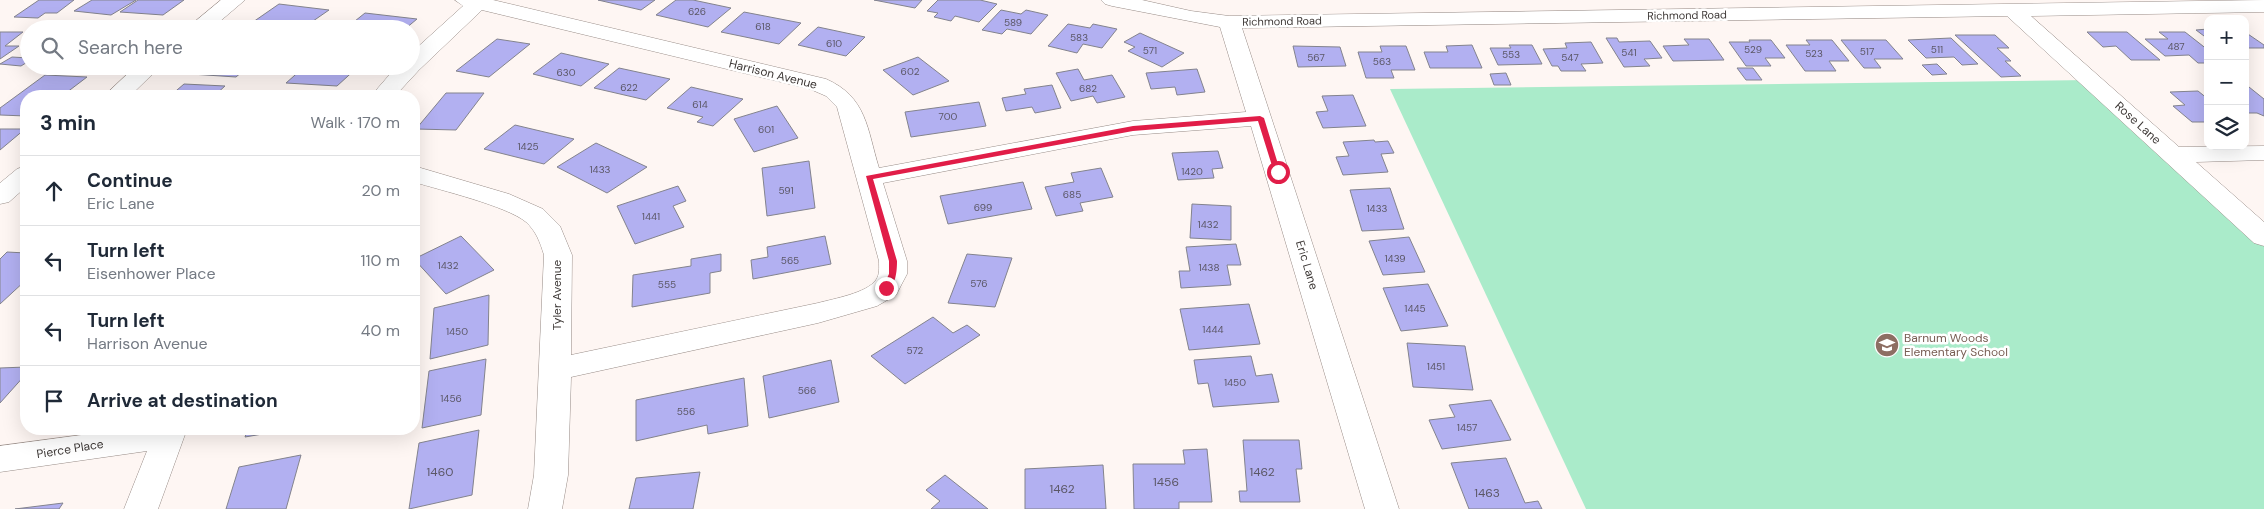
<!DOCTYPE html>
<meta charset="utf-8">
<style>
:root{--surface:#fff;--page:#f2f2f3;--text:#1f2937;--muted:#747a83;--line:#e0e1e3}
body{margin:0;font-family:"DM Sans",sans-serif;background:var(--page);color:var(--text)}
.controls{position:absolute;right:15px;top:15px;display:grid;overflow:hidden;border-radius:10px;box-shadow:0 5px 20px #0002}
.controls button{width:45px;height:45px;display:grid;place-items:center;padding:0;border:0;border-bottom:1px solid var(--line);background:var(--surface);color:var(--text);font:25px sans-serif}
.stop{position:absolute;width:15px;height:15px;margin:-11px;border:4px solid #e11d48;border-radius:50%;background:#fff}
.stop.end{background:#e11d48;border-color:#fff;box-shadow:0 1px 5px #0008}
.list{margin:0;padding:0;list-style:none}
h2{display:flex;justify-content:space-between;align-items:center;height:65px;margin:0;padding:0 20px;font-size:21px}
h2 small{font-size:16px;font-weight:400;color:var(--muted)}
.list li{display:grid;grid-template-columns:32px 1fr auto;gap:15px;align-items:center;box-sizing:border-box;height:70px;padding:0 20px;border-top:1px solid var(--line)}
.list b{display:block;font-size:19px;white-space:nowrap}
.list p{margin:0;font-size:16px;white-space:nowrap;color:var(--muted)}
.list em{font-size:16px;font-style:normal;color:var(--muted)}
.icon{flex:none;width:28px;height:28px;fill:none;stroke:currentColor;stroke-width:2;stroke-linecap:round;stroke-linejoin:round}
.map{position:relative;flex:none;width:2264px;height:509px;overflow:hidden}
.search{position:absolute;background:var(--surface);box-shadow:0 5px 20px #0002;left:20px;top:20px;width:400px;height:55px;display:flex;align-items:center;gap:12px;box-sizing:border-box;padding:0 18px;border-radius:28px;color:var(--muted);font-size:19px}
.panel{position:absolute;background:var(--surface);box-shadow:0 5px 20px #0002;left:20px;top:90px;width:400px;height:345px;border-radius:20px}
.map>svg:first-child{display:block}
.green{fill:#aaebca}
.building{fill:#b2b0f1;stroke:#83838d}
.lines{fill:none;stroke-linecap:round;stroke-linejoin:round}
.minor-casing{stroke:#988c87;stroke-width:1}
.minor{fill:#fff;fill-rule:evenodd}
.route{fill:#e11d48}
.labels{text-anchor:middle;stroke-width:5;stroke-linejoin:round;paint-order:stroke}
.number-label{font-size:10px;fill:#5b5766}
.far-street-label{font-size:11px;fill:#3e3937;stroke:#fff}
.street-label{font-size:12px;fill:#3e3937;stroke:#fff}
.education-label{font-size:12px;fill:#785e54;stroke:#fff;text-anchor:start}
.near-number-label{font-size:12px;fill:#5b5766}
</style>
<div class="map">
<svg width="2264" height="509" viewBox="0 0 2264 509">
<rect width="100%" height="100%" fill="#fef6f3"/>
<!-- green -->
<polygon class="green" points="2089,80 2264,237 2264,509 1586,509 1390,89"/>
<!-- building -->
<g class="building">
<polygon points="39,0 74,0 57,13 45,13 38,18 14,17"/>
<polygon points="92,0 136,0 111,15 74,11"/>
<polygon points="138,0 184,0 163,15 120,12"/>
<polygon points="598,0 655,0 641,10"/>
<polygon points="676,0 693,0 731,8 708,27 656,15"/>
<polygon points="874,0 922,0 915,8"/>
<polygon points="938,0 980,0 997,4 979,22 955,16 951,21 934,17 938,13 927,11"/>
<polygon points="279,4 329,10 303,28 253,22"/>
<polygon points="1001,10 1021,14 1026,10 1048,15 1031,34 1007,29 1002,34 982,30"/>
<polygon points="744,12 801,23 779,44 721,32"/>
<polygon points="365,13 417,19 405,29 345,29"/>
<polygon points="1068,24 1090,28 1093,24 1117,29 1102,48 1083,44 1077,53 1048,46"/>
<polygon points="818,27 865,37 846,56 798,45"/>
<polygon points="2208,29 2208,39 2196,30"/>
<polygon points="0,32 23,32 5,46 19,46 0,59"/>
<polygon points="2087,32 2127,32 2160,60 2131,60 2116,46 2103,47"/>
<polygon points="2159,32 2185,32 2208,50 2208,63 2198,63 2189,55 2165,56 2145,39 2168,39"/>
<polygon points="2245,32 2264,45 2264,48 2245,48"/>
<polygon points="1140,33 1184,53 1162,67 1128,51 1135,47 1124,42"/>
<polygon points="1955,35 1995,35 2009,48 1997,48 2011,61 2005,61 2021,76 2001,77"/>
<polygon points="1606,38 1617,38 1619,42 1650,41 1662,58 1644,59 1650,66 1624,67"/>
<polygon points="1951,38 1978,64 1962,65 1954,57 1926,58 1908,40"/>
<polygon points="497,39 530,44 489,77 456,71"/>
<polygon points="1684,39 1709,39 1724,60 1673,61 1663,46 1689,45"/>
<polygon points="1749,40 1771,40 1785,58 1765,58 1771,66 1746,66 1729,42 1750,42"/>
<polygon points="1806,40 1832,40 1849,61 1829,61 1836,71 1805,71 1786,45 1810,45"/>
<polygon points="1841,40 1886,40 1903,59 1874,59 1881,68 1864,68"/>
<polygon points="1591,42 1603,63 1581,64 1586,71 1561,71 1558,66 1552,66 1543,49 1567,48 1565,43"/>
<polygon points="1472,45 1482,68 1430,68 1424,52 1448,52 1446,46"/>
<polygon points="1509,45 1532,45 1542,64 1498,65 1490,48 1511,48"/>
<polygon points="1293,46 1340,47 1346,66 1298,67"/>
<polygon points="1380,46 1406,46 1415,70 1391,70 1394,78 1366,78 1358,52 1382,52"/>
<polygon points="561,53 609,64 581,86 533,74"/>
<polygon points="12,57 29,58 29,61 21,66 0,64"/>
<polygon points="918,57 949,81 913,95 883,70"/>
<polygon points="1937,64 1947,74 1932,75 1922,65"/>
<polygon points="61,66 99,66 96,69"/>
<polygon points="200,66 249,66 236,77 191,74"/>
<polygon points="320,66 359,66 337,86 286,83 303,68 317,69"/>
<polygon points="619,68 670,79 646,100 594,88"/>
<polygon points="1737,68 1753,68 1762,80 1746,80"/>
<polygon points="1078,69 1084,80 1112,75 1125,97 1097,103 1093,96 1071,101 1056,73"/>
<polygon points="1197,69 1205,92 1177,95 1175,87 1151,89 1146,73"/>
<polygon points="1506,73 1511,85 1494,85 1490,74"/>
<polygon points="45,75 87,77 62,96 26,96 26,116 0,115 0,108"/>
<polygon points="184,84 225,86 214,96 170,96"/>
<polygon points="1052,85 1061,108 1035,113 1032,107 1006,111 1002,98 1026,94 1024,89"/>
<polygon points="691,87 743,99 713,126 697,122 703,117 667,108"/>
<polygon points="2245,87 2249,87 2264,99 2264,116 2257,113 2245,113"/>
<polygon points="2198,91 2208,99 2208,122 2192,122 2173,106 2185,105 2170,92"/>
<polygon points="300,92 335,95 294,96"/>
<polygon points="446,93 484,93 456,130 416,129"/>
<polygon points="1353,95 1366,126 1323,128 1316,112 1328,111 1322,96"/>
<polygon points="979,102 986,126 911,137 905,112"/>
<polygon points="777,106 798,138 754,152 734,119"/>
<polygon points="515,125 574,139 544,164 484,149"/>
<polygon points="0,129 25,129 0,150"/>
<polygon points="1374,140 1375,142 1388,141 1394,153 1381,154 1388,172 1343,175 1336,157 1349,156 1343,142"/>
<polygon points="596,143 647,167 607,193 557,167"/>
<polygon points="1218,151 1223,168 1212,169 1214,178 1178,180 1172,153"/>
<polygon points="809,161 815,208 767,216 762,168"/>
<polygon points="1101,168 1113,197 1080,203 1083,211 1056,216 1045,187 1074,182 1071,173"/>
<polygon points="1023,182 1032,209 948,224 940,196"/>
<polygon points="678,186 686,201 673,206 684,227 635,244 617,206"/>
<polygon points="1390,188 1404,229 1362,231 1350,190"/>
<polygon points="1192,204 1231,206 1231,240 1190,238"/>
<polygon points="461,236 494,270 446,294 414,259"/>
<polygon points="825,236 831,264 753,279 751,260 768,257 767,247"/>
<polygon points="1409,237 1425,272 1383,275 1369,241"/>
<polygon points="1236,244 1241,265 1227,265 1231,285 1181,288 1179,271 1190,271 1186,247"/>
<polygon points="7,252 26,253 26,280 0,304 0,259"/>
<polygon points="721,254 721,271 710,273 710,293 632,307 633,275 691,266 691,259"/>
<polygon points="967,254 1012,258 995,307 948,303"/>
<polygon points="1428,284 1448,326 1401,331 1383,288"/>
<polygon points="489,295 488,345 430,359 434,308"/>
<polygon points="1249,304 1260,344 1189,350 1180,309"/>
<polygon points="933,317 953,333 967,325 980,335 905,384 871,356"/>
<polygon points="1407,343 1465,346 1473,390 1413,387"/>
<polygon points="1251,356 1256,376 1272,374 1279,402 1213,407 1208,383 1198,384 1194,360"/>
<polygon points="486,359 481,415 422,428 429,371"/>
<polygon points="831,360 839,402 769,418 763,376"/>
<polygon points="26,367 26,374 0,403 0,368"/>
<polygon points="744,378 748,426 708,434 707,425 636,441 636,400"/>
<polygon points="1491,400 1511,440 1442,449 1429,420 1455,417 1449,405"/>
<polygon points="248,429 292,429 245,437"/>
<polygon points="479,430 472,495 409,509 419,443"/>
<polygon points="1243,440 1299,440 1302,469 1296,469 1300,502 1240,502 1239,491 1247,491"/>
<polygon points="1207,449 1212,502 1179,502 1179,509 1134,509 1133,464 1185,464 1183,450"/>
<polygon points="301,455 286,509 226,509 239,467"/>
<polygon points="1506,458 1525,503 1538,501 1542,509 1469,509 1451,463"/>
<polygon points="1103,465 1106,509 1025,509 1025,469"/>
<polygon points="700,472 693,509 629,509 636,478"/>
<polygon points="945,475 988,509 931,509 940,501 926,490"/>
<polygon points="63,503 59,509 15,509"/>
</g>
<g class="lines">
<!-- minor casing -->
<g class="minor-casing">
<g id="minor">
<polygon points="221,0 245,0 211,29 186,29"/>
<path d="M455,0H493L826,79C867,97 867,129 879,168L1133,121L1246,112L1220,27L1112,6L1105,4L1101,0H1142L1191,11L1229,16L2264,0V12L2031,16L2179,147L2264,146V160L2196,162L2264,222V246L2254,243L2007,16L1242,28L1399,509H1365L1251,126L1133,135L883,183L907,261V274L896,295L877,306L818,323L571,377L568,475L562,509H528L534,475L544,255C540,242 536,231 526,222C507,206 440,190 414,182V166L509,194L543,209L560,226L572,255L571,355L818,303C833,299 867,293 876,280C880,274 879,268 879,261L837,107L826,96L810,89L482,10L419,70L395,96H371L397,66H411V53L463,6Z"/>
<polygon points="136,66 161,66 130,96 104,96"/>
<polygon points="26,166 26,187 9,202 0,204 0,183 17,169"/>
<polygon points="126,429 187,429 158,509 124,509 147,451 0,472 0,446"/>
</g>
</g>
<!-- minor -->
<use href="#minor" class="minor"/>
</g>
<!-- route -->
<path class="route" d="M1260,116L1264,118L1281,174L1274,172L1258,121L1133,131L873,179L897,261C897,271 896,286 886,291L882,288L889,274V261L866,176L1133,126Z"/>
<!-- icons -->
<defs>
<g id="school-disc" transform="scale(1.25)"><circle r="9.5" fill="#8d6e63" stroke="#fff"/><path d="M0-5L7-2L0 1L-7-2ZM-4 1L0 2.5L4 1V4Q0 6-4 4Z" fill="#fff"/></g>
</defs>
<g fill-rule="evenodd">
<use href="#school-disc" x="1887" y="345"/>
</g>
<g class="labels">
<!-- number labels -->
<g class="number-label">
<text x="697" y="15">626</text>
<text x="1013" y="26">589</text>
<text x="763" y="30">618</text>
<text x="1079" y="41">583</text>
<text x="834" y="47">610</text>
<text x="2176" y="50">487</text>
<text x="1753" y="53">529</text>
<text x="1937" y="53">511</text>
<text x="1150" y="54">571</text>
<text x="1867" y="55">517</text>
<text x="1629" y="56">541</text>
<text x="1814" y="57">523</text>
<text x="1511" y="58">553</text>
<text x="1316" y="61">567</text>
<text x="1570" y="61">547</text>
<text x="1382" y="65">563</text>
<text x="910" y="75">602</text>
<text x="566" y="76">630</text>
<text x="629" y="91">622</text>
<text x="1088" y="92">682</text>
<text x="700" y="108">614</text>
<text x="948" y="120">700</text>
<text x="766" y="133">601</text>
<text x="528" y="150">1425</text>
<text x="600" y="173">1433</text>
<text x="1192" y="175">1420</text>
<text x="786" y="194">591</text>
<text x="1072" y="198">685</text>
<text x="983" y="211">699</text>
<text x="1377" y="212">1433</text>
<text x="651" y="220">1441</text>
<text x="1208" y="228">1432</text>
<text x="1395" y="262">1439</text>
<text x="790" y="264">565</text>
<text x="448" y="269">1432</text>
<text x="1209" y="271">1438</text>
<text x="979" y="287">576</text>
<text x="667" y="288">555</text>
<text x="1415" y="312">1445</text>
<text x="1213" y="333">1444</text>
<text x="457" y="335">1450</text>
<text x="915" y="354">572</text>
<text x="1436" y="370">1451</text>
<text x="1235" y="386">1450</text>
<text x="807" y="394">566</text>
<text x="451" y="402">1456</text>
<text x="686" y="415">556</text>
<text x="1467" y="431">1457</text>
</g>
<!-- far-street labels -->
<g class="far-street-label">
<text transform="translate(1687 15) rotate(-1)" y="4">Richmond Road</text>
<text transform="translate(1282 21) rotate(-1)" y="4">Richmond Road</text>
</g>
<!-- street labels -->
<g class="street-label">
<text transform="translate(773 74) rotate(14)" y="4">Harrison Avenue</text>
<text transform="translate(2138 123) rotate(42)" y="4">Rose Lane</text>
<text transform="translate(1307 265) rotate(73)" y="4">Eric Lane</text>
<text transform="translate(557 295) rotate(-90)" y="4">Tyler Avenue</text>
<text transform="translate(70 449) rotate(-9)" y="4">Pierce Place</text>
</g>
<!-- education labels -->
<g class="education-label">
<text x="1904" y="342">Barnum Woods<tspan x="1904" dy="14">Elementary School</tspan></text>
</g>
<!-- near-number labels -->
<g class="near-number-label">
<text x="440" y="476">1460</text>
<text x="1262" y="476">1462</text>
<text x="1166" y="486">1456</text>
<text x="1062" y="493">1462</text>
<text x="1487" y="497">1463</text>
</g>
</g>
</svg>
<div class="controls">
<button>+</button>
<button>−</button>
<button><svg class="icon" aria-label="layers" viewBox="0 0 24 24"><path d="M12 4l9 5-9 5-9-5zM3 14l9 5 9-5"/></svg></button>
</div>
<div class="stop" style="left:1278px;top:172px"></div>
<div class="stop end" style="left:886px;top:288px"></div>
<div class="search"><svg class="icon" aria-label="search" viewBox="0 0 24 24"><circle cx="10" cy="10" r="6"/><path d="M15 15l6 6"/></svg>Search here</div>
<section class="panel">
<h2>3 min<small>Walk · 170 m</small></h2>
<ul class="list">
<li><svg class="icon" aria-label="ahead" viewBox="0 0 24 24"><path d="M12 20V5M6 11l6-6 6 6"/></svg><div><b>Continue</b><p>Eric Lane</p></div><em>20 m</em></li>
<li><svg class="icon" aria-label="left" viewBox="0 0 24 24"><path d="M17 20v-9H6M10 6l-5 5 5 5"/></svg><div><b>Turn left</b><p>Eisenhower Place</p></div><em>110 m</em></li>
<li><svg class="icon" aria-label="left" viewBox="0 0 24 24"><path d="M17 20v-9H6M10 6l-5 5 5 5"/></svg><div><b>Turn left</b><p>Harrison Avenue</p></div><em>40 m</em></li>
<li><svg class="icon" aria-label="arrive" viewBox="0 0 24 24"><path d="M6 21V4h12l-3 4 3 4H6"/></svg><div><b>Arrive at destination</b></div></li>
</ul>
</section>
</div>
